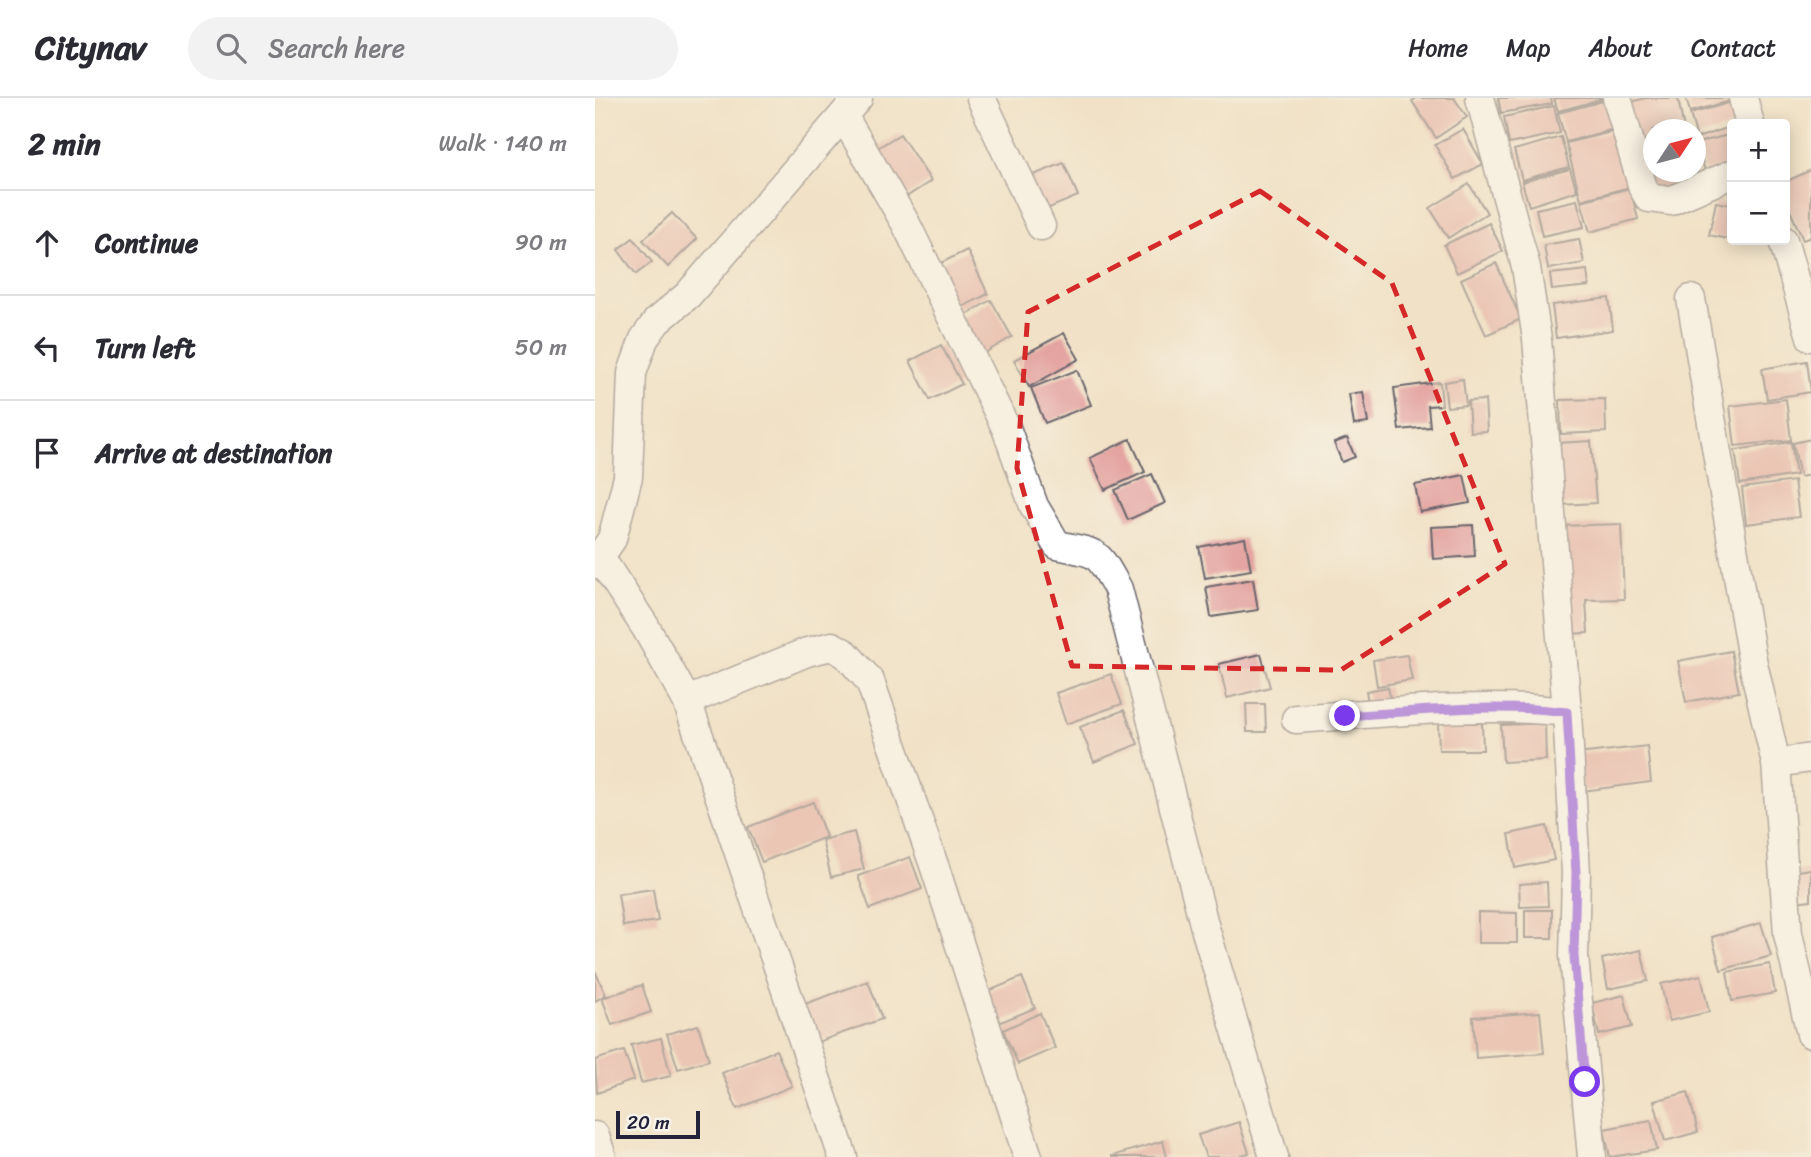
<!DOCTYPE html>
<meta charset="utf-8">
<style>
:root{--surface:#fff;--page:#f2f2f3;--text:#2b2b33;--muted:#7c7c81;--line:#e1e1e2}
body{margin:0;font-family:Sriracha,sans-serif;background:var(--page);color:var(--text)}
.controls{position:absolute;right:21px;top:21px;display:grid;overflow:hidden;border-radius:7px;box-shadow:0 4px 18px #0003}
.controls button{width:63px;height:63px;display:grid;place-items:center;padding:0;border:0;border-bottom:2px solid var(--line);background:var(--surface);color:var(--text);font:35px sans-serif}
.compass{position:absolute;left:1048px;top:21px;width:63px;height:63px;border-radius:50%;background:var(--surface);box-shadow:0 4px 18px #0003;rotate:54deg}
.scale{position:absolute;left:21px;bottom:18px;width:84px;box-sizing:border-box;padding-left:7px;border:4px solid #22223b;border-top:0;font-size:19px;line-height:24px;white-space:nowrap;color:#22223b;-webkit-text-stroke:5px #f7f3e8;paint-order:stroke}
.stop{position:absolute;width:21px;height:21px;margin:-16px;border:5px solid #7c3aed;border-radius:50%;background:#fff}
.stop.end{background:#7c3aed;border-color:#fff;box-shadow:0 2px 7px #0008}
.list{margin:0;padding:0;list-style:none}
h2{display:flex;justify-content:space-between;align-items:center;height:91px;margin:0;padding:0 28px;font-size:30px}
h2 small{font-size:23px;font-weight:400;color:var(--muted)}
.list li{display:grid;grid-template-columns:46px 1fr auto;gap:21px;align-items:center;box-sizing:border-box;height:105px;padding:0 28px;border-top:2px solid var(--line)}
.list b{display:block;font-size:26px;white-space:nowrap}
.list em{font-size:23px;font-style:normal;color:var(--muted)}
.icon{flex:none;width:38px;height:38px;fill:none;stroke:currentColor;stroke-width:2;stroke-linecap:round;stroke-linejoin:round}
.map{position:relative;flex:none;width:1216px;height:1059px;overflow:hidden}
header{display:flex;align-items:center;gap:42px;box-sizing:border-box;height:98px;padding:0 35px;background:var(--surface);border-bottom:2px solid var(--line)}
header strong{font-size:33px}
nav{display:flex;gap:38px;margin-inline-start:auto;font-size:24px}
.search{width:490px;height:63px;background:var(--page);display:flex;align-items:center;gap:18px;box-sizing:border-box;padding:0 24px;border-radius:38px;color:var(--muted);font-size:26px}
main{display:flex}
aside{flex:1;background:var(--surface)}
.map>svg:first-child{display:block}
.building{fill:#e4a4a1}
.lines{fill:none;stroke-linecap:round;stroke-linejoin:round}
.minor-casing{stroke:#6a656c;stroke-width:31}
.minor{stroke:#fff;stroke-width:28}
.route{stroke:#7c3aed;stroke-width:9}
.marked{fill:none;stroke:#d62828;stroke-width:5;stroke-dasharray:14 9;stroke-linejoin:round}
</style>
<header>
<strong>Citynav</strong>
<div class="search"><svg class="icon" aria-label="search" viewBox="0 0 24 24"><circle cx="10" cy="10" r="6"/><path d="M15 15l6 6"/></svg>Search here</div>
<nav><a>Home</a><a>Map</a><a>About</a><a>Contact</a></nav>
</header>
<main>
<aside>
<h2>2 min<small>Walk · 140 m</small></h2>
<ul class="list">
<li><svg class="icon" aria-label="ahead" viewBox="0 0 24 24"><path d="M12 20V5M6 11l6-6 6 6"/></svg><div><b>Continue</b></div><em>90 m</em></li>
<li><svg class="icon" aria-label="left" viewBox="0 0 24 24"><path d="M17 20v-9H6M10 6l-5 5 5 5"/></svg><div><b>Turn left</b></div><em>50 m</em></li>
<li><svg class="icon" aria-label="arrive" viewBox="0 0 24 24"><path d="M6 21V4h12l-3 4 3 4H6"/></svg><div><b>Arrive at destination</b></div></li>
</ul>
</aside>
<div class="map">
<svg width="1216" height="1059" viewBox="0 0 1216 1059">
<rect width="100%" height="100%" fill="#f7f3e8"/>
<filter id="ink" filterUnits="userSpaceOnUse"><feTurbulence type="fractalNoise" baseFrequency=".0143" numOctaves="2"/><feDisplacementMap in="SourceGraphic" scale="14" xChannelSelector="R" yChannelSelector="G"/><feConvolveMatrix kernelMatrix="1 2 1 2 8 2 1 2 1" color-interpolation-filters="sRGB"/></filter>
<filter id="wash" filterUnits="userSpaceOnUse"><feTurbulence type="fractalNoise" baseFrequency=".00686" numOctaves="4" result="noise"/><feDisplacementMap in="SourceGraphic" scale="28" xChannelSelector="R" yChannelSelector="G"/><feGaussianBlur stdDeviation="1.57" result="paint"/><feColorMatrix in="noise" values="0 0 0 0 0 0 0 0 0 0 0 0 0 0 0 0 0 1.4 0 .05"/><feComposite in="paint" operator="in"/></filter>
<g filter="url(#wash)">
<rect width="100%" height="100%" fill="#f1e2c7"/>
<g id="blocks">
<!-- building -->
<g class="building">
<polygon points="822,0 859,0 872,19 841,40 817,3"/>
<polygon points="903,0 956,0 957,6 906,15"/>
<polygon points="959,0 1008,0 1008,1 963,13"/>
<polygon points="1050,0 1083,0 1089,32 1058,32 1058,59 1048,62 1033,5"/>
<polygon points="1091,0 1143,0 1143,1 1095,14"/>
<polygon points="1012,2 1019,31 971,44 963,15"/>
<polygon points="1137,4 1143,26 1102,40 1095,16"/>
<polygon points="959,8 965,35 914,46 909,19"/>
<polygon points="868,31 888,66 860,81 840,47"/>
<polygon points="1020,33 1035,89 986,102 971,45"/>
<polygon points="305,36 336,83 311,99 281,51"/>
<polygon points="1137,36 1137,66 1110,73 1102,45"/>
<polygon points="966,39 974,69 927,82 919,52"/>
<polygon points="1058,64 1058,74 1101,74 1103,81 1056,93 1049,66"/>
<polygon points="469,65 483,98 447,113 433,79"/>
<polygon points="975,71 982,93 934,108 927,84"/>
<polygon points="1216,72 1216,139 1208,142 1190,101 1190,84"/>
<polygon points="874,86 892,115 853,140 835,110"/>
<polygon points="1035,90 1043,121 995,134 986,103"/>
<polygon points="982,102 989,129 947,138 941,111"/>
<polygon points="1121,104 1137,107 1137,142 1114,137"/>
<polygon points="77,115 102,141 73,169 48,142"/>
<polygon points="894,125 908,153 862,175 849,147"/>
<polygon points="38,140 57,164 41,176 23,152"/>
<polygon points="984,141 989,165 953,171 949,147"/>
<polygon points="372,152 393,196 363,211 342,167"/>
<polygon points="901,165 926,221 891,237 866,181"/>
<polygon points="992,172 994,188 957,192 955,176"/>
<polygon points="1014,200 1018,232 961,240 957,207"/>
<polygon points="396,202 417,239 386,257 365,220"/>
<polygon points="469,235 484,261 434,289 419,262"/>
<polygon points="346,247 367,286 335,302 315,263"/>
<polygon points="1212,263 1216,294 1172,301 1167,271"/>
<polygon points="482,272 496,307 450,325 436,290"/>
<polygon points="868,281 871,307 852,309 849,284"/>
<polygon points="845,284 847,307 833,308 835,329 804,332 799,290"/>
<polygon points="768,294 773,325 759,327 754,296"/>
<polygon points="1010,301 1011,334 966,336 965,302"/>
<polygon points="1191,301 1196,342 1140,348 1135,308"/>
<polygon points="890,302 892,333 875,334 873,303"/>
<polygon points="752,340 760,359 747,364 739,345"/>
<polygon points="535,341 550,374 510,392 495,360"/>
<polygon points="1216,341 1216,377 1205,379 1198,345"/>
<polygon points="996,343 1001,405 966,407 962,345"/>
<polygon points="1196,344 1201,377 1145,386 1140,352"/>
<polygon points="557,376 570,405 533,422 520,392"/>
<polygon points="869,377 875,405 825,414 820,387"/>
<polygon points="1199,383 1204,419 1151,426 1147,390"/>
<polygon points="1026,426 1029,501 991,502 993,535 966,536 962,428"/>
<polygon points="878,427 880,458 838,461 836,429"/>
<polygon points="650,440 656,472 610,480 604,449"/>
<polygon points="658,481 663,512 616,519 611,489"/>
<polygon points="1136,553 1144,594 1091,604 1083,563"/>
<polygon points="666,556 675,589 632,600 624,566"/>
<polygon points="812,557 817,582 782,588 778,562"/>
<polygon points="516,576 527,606 471,626 461,595"/>
<polygon points="793,589 797,610 775,614 771,593"/>
<polygon points="651,606 670,606 671,634 652,634"/>
<polygon points="529,612 543,646 499,664 485,629"/>
<polygon points="843,625 887,625 888,652 844,652"/>
<polygon points="950,625 951,662 908,664 906,627"/>
<polygon points="1052,648 1056,684 988,693 983,656"/>
<polygon points="218,704 231,739 167,764 153,729"/>
<polygon points="952,728 959,762 920,770 914,736"/>
<polygon points="259,734 269,771 236,779 227,742"/>
<polygon points="315,759 327,791 275,811 263,778"/>
<polygon points="1216,771 1216,802 1200,804 1195,774"/>
<polygon points="952,784 953,808 925,809 924,786"/>
<polygon points="58,791 63,823 28,828 23,796"/>
<rect x="930" y="812" width="27" height="28"/>
<polygon points="883,814 922,815 922,845 883,845"/>
<polygon points="1166,825 1176,858 1126,872 1117,839"/>
<polygon points="1046,852 1053,883 1013,891 1007,861"/>
<polygon points="1175,866 1180,895 1137,903 1132,874"/>
<polygon points="0,873 11,897 0,903"/>
<polygon points="1106,877 1114,914 1074,923 1066,886"/>
<polygon points="427,879 440,910 401,926 389,895"/>
<polygon points="273,883 287,921 220,945 207,907"/>
<polygon points="47,887 56,914 17,927 7,900"/>
<polygon points="1029,897 1037,929 1004,937 997,905"/>
<polygon points="945,914 949,955 881,960 878,919"/>
<polygon points="445,915 460,950 423,966 408,932"/>
<polygon points="103,927 114,962 83,971 72,936"/>
<polygon points="66,940 76,978 46,985 36,947"/>
<polygon points="181,952 197,988 142,1011 127,975"/>
<polygon points="29,953 39,982 2,995 0,962"/>
<polygon points="1093,994 1103,1034 1070,1043 1059,1003"/>
<polygon points="1056,1022 1062,1052 1015,1059 1009,1031"/>
<polygon points="644,1024 654,1055 643,1059 611,1059 603,1037"/>
<polygon points="568,1043 572,1059 517,1059 517,1058"/>
</g>
</g>
</g>
<g filter="url(#ink)">
<use href="#blocks" fill-opacity="0" stroke="#6a656c" stroke-width="2"/>
<g class="lines">
<!-- minor casing -->
<g class="minor-casing">
<g id="minor">
<polyline points="386,0 446,128"/>
<polyline points="885,0 931,169 942,241 972,614"/>
<polyline points="1022,0 1048,90 1054,100 1075,103 1137,76"/>
<polyline points="1148,0 1155,26"/>
<path d="M249,19L311,126L411,330L439,408L462,447C506,456 501,452 523,491L610,830L679,1059"/>
<polyline points="1188,142 1216,239"/>
<polyline points="1096,201 1157,561 1181,665 1193,836 1216,936"/>
<polyline points="6,461 51,530 92,603 248,1059"/>
<polyline points="0,466 17,441 33,379 37,275 49,241 62,223 93,197 263,0"/>
<polyline points="92,603 212,554 237,548 251,556 275,583 340,770 433,1059"/>
<path d="M701,621C790,615 883,604 972,614L981,775L979,858L997,1059"/>
<polyline points="1181,665 1216,660"/>
<polyline points="0,1038 7,1059"/>
</g>
</g>
<!-- minor -->
<use href="#minor" class="minor"/>
</g>
</g>
<g class="lines" filter="url(#ink)">
<!-- route -->
<path class="route" d="M750,618C823,613 899,605 972,614L981,775L979,858L990,984"/>
</g>
<!-- marked area -->
<path d="M0 0H1216V1059H0ZM665,93L797,185L910,466L746,572L477,568L422,370L433,214Z" fill="#f1e2c7" fill-opacity=".55" fill-rule="evenodd"/>
<path class="marked" d="M665,93L797,185L910,466L746,572L477,568L422,370L433,214Z"/>
</svg>
<div class="controls">
<button>+</button>
<button>−</button>
</div>
<svg class="compass" viewBox="-18 -18 36 36"><path d="M0-13l5 13h-10z" fill="#e53935"/><path d="M0 13l5-13h-10z" fill="#7c7c81"/></svg>
<div class="scale">20 m</div>
<div class="stop" style="left:990px;top:984px"></div>
<div class="stop end" style="left:750px;top:618px"></div>
</div>
</main>
